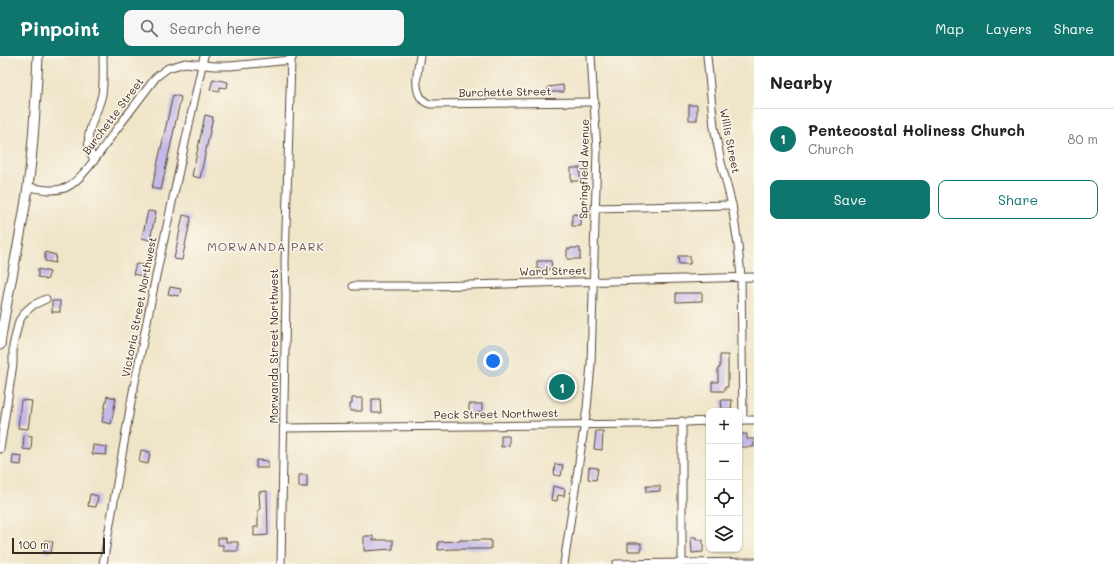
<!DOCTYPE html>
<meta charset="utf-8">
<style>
:root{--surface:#fff;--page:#f6f6f6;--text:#222;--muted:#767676;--line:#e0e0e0;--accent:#0f766e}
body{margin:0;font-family:Mali,sans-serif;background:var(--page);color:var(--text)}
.controls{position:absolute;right:12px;bottom:12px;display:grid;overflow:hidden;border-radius:8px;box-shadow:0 1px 3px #0004}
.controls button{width:36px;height:36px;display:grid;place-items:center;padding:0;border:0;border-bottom:1px solid var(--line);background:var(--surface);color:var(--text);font:20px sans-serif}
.scale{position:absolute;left:12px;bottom:10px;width:93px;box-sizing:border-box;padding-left:4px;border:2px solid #3b2a1e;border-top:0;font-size:11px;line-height:14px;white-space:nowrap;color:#3b2a1e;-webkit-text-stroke:3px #fbf7ec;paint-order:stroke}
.you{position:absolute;left:493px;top:305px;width:14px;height:14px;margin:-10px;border:3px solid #fff;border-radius:50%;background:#1a73e8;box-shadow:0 0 0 6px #1a73e833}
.badge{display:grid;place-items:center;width:26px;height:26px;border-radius:50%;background:var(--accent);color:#fff;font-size:13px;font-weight:700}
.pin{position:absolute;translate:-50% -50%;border:2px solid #fff;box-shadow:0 1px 4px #0006}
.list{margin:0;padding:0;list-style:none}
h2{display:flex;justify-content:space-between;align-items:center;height:52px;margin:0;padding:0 16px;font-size:17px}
h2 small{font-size:13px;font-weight:400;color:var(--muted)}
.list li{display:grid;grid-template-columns:26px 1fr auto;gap:12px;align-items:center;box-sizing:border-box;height:60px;padding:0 16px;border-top:1px solid var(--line)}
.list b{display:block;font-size:15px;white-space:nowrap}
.list p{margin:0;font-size:13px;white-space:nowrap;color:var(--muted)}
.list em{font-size:13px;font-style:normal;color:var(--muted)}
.actions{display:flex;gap:8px;padding:12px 16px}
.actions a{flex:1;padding:9px 0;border:1px solid var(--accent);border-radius:8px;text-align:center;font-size:14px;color:var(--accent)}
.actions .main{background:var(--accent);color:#fff}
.icon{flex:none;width:22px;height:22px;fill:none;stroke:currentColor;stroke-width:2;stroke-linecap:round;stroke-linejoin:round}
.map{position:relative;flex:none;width:754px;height:508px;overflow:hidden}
header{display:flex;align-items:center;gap:24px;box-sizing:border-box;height:56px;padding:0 20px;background:var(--accent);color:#fff}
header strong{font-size:19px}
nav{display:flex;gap:22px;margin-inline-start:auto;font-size:14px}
.search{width:280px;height:36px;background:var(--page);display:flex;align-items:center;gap:10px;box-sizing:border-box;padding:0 14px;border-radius:8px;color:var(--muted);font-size:15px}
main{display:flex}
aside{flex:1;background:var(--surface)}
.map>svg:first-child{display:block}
.building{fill:#c3b8e7}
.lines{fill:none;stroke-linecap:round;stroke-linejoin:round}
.minor-casing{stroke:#564638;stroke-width:9}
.tertiary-casing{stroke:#564638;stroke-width:11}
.minor{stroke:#fff;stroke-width:7}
.tertiary{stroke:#fff;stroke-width:9}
.labels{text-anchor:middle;stroke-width:3;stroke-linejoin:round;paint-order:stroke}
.street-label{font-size:11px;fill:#3b2a1e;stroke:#fbf7ec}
.neighbourhood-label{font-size:12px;letter-spacing:1px;fill:#6b5c64;stroke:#fbf7ec}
</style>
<header>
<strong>Pinpoint</strong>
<div class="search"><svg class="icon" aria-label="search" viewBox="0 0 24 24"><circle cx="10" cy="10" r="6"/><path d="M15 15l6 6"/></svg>Search here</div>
<nav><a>Map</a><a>Layers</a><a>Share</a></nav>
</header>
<main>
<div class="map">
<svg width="754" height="508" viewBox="0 0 754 508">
<rect width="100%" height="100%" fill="#fbf7ec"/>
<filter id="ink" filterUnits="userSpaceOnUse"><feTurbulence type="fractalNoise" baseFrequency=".025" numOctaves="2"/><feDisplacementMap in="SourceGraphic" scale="8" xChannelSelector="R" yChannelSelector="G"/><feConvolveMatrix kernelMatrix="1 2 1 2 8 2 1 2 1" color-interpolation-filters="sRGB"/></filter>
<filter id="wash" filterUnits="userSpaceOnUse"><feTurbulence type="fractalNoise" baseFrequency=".012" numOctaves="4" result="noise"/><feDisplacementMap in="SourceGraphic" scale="16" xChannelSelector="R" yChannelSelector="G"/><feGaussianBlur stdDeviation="0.9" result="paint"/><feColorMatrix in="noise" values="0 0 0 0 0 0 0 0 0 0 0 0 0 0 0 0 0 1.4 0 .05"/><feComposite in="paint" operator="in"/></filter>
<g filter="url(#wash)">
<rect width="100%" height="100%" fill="#efe5c8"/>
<g id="blocks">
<!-- building -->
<g class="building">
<polygon points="213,23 228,26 227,32 220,31 219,36 210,34"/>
<polygon points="563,29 564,36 548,36 548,31"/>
<polygon points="173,39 181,41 161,134 152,132"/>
<rect x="689" y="49" width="8" height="15"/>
<polygon points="205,59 213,61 200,122 192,120"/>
<rect x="571" y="112" width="9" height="13"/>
<polygon points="148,155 156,156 150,184 142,182"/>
<polygon points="572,158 581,159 581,170 572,170"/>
<polygon points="183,159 191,161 182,204 174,203"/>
<polygon points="571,192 580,192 580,203 567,203 567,193 571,193"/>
<polygon points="45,196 56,199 55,207 45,205"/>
<polygon points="678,200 690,200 690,208 679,208"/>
<polygon points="537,205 551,205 552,213 537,213"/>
<polygon points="136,208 145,209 142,220 133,218"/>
<polygon points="38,213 50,216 47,224 38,221"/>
<polygon points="170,231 181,233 179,240 168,238"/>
<polygon points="676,237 702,237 702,245 676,246"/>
<rect x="52" y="245" width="8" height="11"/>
<polygon points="720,299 728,299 728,331 725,331 725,335 712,335 712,326 718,326 718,312 720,312"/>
<polygon points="107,340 116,342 111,368 102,366"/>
<polygon points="352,342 362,342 362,355 350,355 350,348 352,348"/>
<polygon points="372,343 380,343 381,357 372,357"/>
<polygon points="21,344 32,345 28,373 18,372"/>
<polygon points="721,344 732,344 731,354 722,353"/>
<polygon points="469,348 482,348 482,356 475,357 475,358 469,358"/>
<polygon points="596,375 603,375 602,394 594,393"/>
<polygon points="739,378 747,378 747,383 754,383 754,391 739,391"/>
<polygon points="24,379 32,380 31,394 23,393"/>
<polygon points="501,380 509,380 509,390 501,391"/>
<polygon points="93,389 107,391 106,399 92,398"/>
<polygon points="141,394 150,396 148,408 139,406"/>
<polygon points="13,399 22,400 21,409 12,408"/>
<polygon points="256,404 268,405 268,412 256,412"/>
<polygon points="555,408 563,409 561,420 554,419"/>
<polygon points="589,411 598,412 596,424 588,423"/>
<rect x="299" y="419" width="8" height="12"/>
<polygon points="553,430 565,433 564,440 558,439 557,445 551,444"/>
<polygon points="646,430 660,430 660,435 646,436"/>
<polygon points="267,435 268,479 254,480 254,471 258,471 258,454 260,454 259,436"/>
<polygon points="90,438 98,440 96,451 88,450"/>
<polygon points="364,480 373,480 373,484 393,484 393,493 364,495"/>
<polygon points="691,481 696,481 696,484 703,484 703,496 692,497"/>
<polygon points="218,482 226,482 226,486 238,486 238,495 223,495 223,489 218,489"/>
<polygon points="45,484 53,486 51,497 44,496"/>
<polygon points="460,484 491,484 491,493 453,493 438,494 438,486 460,485"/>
<rect x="628" y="487" width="13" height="8"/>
</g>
</g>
</g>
<g filter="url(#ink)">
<use href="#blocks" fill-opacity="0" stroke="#564638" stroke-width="1"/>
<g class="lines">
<!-- minor casing -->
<g class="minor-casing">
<g id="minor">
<path d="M420,0C417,15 411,42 430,48L595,46"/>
<polyline points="707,0 714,71 721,106 732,149 738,189 741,221 743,364"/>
<path d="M94,104C79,80 98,60 102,38C104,26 103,12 103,0"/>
<path d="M28,131C40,133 53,136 65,132C81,126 103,92 113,78C127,59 142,40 156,21L168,12L185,7L214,10H230L291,4"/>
<polyline points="595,152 732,149"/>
<polyline points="353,230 430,230 754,221"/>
<polyline points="739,364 754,364"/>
<polyline points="284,372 642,368 709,365"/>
<polyline points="0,393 13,308 13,290 19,265 25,256 33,249 46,243"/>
<polyline points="682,507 682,365"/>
<polyline points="103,508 132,341 156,220 204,0"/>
<polyline points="281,508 286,240 285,207 291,4 293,0"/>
<polyline points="564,508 587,352 591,309 597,94 591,0"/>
<polyline points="616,508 754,506"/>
</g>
</g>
<!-- tertiary casing -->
<g class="tertiary-casing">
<path id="tertiary" d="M0,289C7,236 21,184 28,130C34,87 36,44 38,0"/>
</g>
<!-- minor -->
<use href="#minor" class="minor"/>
<!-- tertiary -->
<use href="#tertiary" class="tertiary"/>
</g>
</g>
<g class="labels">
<!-- street labels -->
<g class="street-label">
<text transform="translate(505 36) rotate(-1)" y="4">Burchette Street</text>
<text transform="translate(113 60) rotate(-53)" y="4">Burchette Street</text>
<text transform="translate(730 85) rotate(79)" y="4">Willis Street</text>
<text transform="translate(584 113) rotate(-89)" y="4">Springfield Avenue</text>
<text transform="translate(553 215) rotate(-1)" y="4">Ward Street</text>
<text transform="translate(139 251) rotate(-79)" y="4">Victoria Street Northwest</text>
<text transform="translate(274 290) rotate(-90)" y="4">Morwanda Street Northwest</text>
<text transform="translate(496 358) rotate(-1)" y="4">Peck Street Northwest</text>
</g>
<!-- neighbourhood labels -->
<g class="neighbourhood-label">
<text x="266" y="195">MORWANDA PARK</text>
</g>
</g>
</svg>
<div class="controls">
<button>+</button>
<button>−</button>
<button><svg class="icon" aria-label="locate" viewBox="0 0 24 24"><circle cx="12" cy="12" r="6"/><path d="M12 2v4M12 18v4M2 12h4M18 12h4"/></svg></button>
<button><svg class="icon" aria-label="layers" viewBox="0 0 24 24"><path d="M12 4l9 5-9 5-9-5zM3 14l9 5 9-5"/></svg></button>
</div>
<div class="scale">100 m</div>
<div class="you"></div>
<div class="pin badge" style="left:562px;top:331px">1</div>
</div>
<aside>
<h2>Nearby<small></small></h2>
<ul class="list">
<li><span class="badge">1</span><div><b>Pentecostal Holiness Church</b><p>Church</p></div><em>80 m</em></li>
</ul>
<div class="actions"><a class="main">Save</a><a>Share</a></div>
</aside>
</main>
